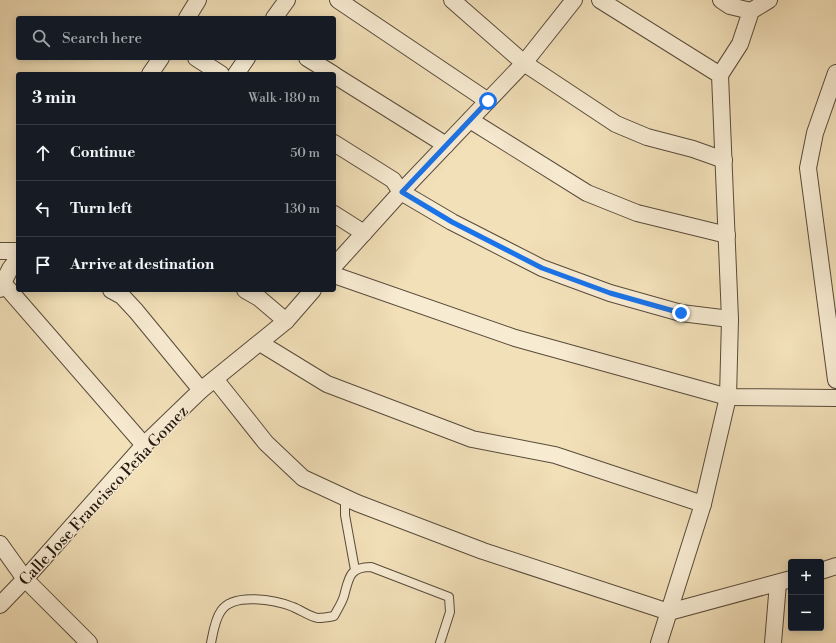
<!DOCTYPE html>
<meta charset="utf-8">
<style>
:root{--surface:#171b24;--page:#20242c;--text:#f1f3f6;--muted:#9ea1a6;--line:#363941}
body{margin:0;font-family:"Libre Bodoni",serif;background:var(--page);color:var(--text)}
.controls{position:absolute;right:12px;bottom:12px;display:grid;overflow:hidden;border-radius:4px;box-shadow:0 2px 10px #0003}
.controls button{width:36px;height:36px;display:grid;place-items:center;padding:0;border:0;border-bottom:1px solid var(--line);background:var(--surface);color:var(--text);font:20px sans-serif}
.stop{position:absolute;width:12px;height:12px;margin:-9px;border:3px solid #1a73e8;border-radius:50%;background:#fff}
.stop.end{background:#1a73e8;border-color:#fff;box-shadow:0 1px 4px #0008}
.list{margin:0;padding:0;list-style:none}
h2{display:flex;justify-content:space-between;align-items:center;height:52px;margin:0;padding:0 16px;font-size:17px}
h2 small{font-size:13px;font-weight:400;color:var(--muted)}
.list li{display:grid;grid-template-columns:26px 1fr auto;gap:12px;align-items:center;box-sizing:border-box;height:56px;padding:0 16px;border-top:1px solid var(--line)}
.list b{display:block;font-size:15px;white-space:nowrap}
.list em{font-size:13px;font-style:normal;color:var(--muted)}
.icon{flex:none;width:22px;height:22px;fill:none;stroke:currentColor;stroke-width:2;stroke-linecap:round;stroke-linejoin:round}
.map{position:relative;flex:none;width:836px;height:643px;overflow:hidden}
.search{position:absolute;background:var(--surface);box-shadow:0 2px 10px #0003;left:16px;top:16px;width:320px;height:44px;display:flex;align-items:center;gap:10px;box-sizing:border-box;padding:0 14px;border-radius:4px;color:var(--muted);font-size:15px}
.panel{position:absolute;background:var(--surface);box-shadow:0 2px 10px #0003;left:16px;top:72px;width:320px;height:220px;border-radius:4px}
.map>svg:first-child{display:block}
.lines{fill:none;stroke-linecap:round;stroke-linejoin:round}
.lane-casing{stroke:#584b3a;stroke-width:10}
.street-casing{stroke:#584b3a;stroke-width:18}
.lane{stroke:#f7ebd2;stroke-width:8}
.street{stroke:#f7ebd2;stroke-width:16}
.route{stroke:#1a73e8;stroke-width:5}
.labels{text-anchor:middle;stroke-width:3;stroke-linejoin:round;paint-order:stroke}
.street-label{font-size:16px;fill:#251910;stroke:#f7ebd2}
</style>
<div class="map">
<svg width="836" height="643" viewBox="0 0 836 643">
<rect width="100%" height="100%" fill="#f2e0b9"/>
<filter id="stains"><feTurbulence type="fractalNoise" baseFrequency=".005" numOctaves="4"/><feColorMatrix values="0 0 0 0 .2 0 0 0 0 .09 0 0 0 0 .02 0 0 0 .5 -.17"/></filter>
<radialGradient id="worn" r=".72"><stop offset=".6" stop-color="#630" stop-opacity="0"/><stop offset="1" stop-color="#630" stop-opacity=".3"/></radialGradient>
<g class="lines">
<!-- lane casing -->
<g class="lane-casing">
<g id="lane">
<polyline points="345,498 345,515 355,570"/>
<path d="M211,643C213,633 215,619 221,611C233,592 276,600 293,607C301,610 310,617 318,618C323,618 329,617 334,616C337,610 342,603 344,596C349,578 349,567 371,567L449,597L450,612L440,643"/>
</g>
</g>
<!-- street casing -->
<g class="street-casing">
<g id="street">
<polyline points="338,0 488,101"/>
<polyline points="452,0 524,63 616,124 647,137 693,149 724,160"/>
<polyline points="600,0 720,75 730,319 728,397 703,504 659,643"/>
<polyline points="721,0 730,6 751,11"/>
<polyline points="187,18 198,0"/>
<polyline points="274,18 287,0"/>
<polyline points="196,58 221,74"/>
<polyline points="307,58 333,74"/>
<polyline points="836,73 815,133 808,168 836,380"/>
<polyline points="150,74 161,58"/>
<polyline points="236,74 247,58"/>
<polyline points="334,75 446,145"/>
<polyline points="720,75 740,44 751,11 769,0"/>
<polyline points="470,120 587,193 637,213 727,235"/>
<polyline points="334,143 393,180 401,192 452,222 542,268 610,293 681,313 730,319"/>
<polyline points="334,214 364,233"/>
<polyline points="0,251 18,251"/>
<polyline points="334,266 401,192 524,63 574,0"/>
<polyline points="334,275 515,338 728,397 836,398"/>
<polyline points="3,283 144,445"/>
<polyline points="0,289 10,269 18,258"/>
<polyline points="111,290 122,296 136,311 201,390"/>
<polyline points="245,290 259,298 286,321"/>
<polyline points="260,343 327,384 472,439 555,455 703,504"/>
<polyline points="215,379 266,443 303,478 357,503 483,551 669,612 791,579"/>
<polyline points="0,544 25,579 89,643"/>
<polyline points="821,571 836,566"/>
<polyline points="0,605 25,579 144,445 201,390 286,321 313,290"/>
<polyline points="773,643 778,583"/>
</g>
</g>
<!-- lane -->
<use href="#lane" class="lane"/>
<!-- street -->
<use href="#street" class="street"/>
</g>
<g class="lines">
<!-- route -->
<polyline class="route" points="488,101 402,192 452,222 542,268 610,293 681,313"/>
</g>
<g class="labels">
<!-- street labels -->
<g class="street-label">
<text transform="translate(103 495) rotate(-47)" y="6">Calle Jose Francisco Peña Gomez</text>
</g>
</g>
<rect width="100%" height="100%" filter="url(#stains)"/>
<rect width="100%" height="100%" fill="url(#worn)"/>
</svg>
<div class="controls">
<button>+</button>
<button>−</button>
</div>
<div class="stop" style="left:488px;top:101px"></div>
<div class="stop end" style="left:681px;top:313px"></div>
<div class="search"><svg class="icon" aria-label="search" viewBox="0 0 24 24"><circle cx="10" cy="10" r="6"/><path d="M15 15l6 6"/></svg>Search here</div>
<section class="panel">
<h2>3 min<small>Walk · 180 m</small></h2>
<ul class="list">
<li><svg class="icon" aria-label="ahead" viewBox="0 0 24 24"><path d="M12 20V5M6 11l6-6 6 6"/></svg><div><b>Continue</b></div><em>50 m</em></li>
<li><svg class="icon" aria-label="left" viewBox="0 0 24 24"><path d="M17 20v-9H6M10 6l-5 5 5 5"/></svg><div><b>Turn left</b></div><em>130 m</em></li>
<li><svg class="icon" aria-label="arrive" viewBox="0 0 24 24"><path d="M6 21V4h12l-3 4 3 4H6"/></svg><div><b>Arrive at destination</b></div></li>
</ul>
</section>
</div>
